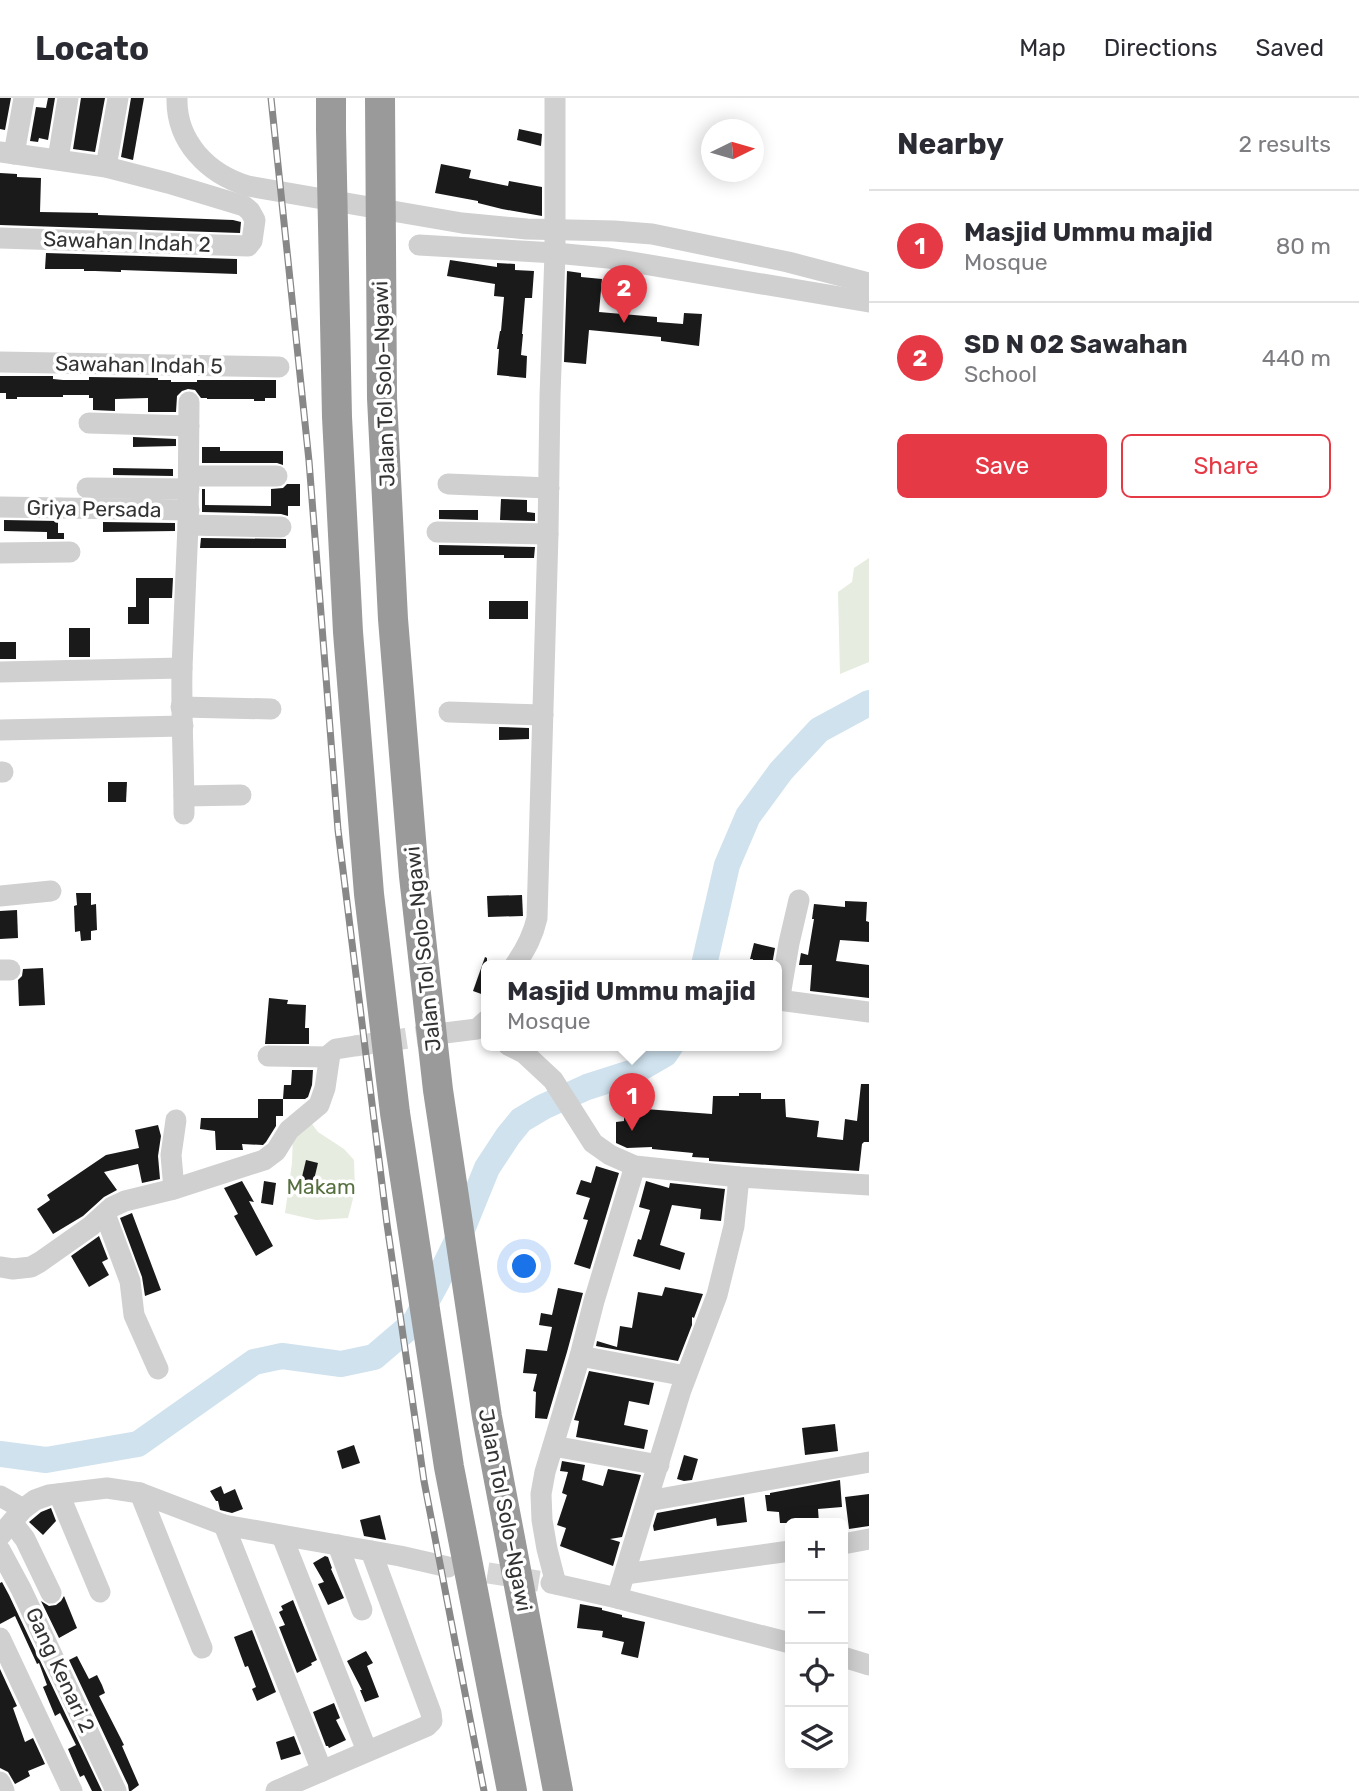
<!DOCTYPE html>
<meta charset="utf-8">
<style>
:root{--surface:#fff;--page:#f7f7f7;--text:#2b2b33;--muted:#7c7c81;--line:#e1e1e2;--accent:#e63946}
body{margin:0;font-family:Rubik,sans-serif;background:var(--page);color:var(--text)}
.controls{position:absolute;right:21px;bottom:21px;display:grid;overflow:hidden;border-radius:10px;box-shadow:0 4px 18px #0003}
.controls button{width:63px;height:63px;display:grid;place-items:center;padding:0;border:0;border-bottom:2px solid var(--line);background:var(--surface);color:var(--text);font:35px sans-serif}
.compass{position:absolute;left:701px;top:21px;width:63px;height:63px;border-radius:50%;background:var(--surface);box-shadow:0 4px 18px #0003;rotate:85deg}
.you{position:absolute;left:525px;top:1169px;width:24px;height:24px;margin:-18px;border:5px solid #fff;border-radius:50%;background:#1a73e8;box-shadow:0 0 0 10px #1a73e833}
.badge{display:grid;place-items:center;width:46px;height:46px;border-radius:50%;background:var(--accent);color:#fff;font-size:23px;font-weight:700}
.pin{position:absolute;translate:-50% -58px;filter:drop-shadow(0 2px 4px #0008)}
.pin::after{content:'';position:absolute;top:37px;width:24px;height:21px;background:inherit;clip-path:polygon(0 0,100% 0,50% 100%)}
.popup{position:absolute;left:481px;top:862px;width:301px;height:91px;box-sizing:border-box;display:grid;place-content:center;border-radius:10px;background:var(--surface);filter:drop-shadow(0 2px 5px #0005);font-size:23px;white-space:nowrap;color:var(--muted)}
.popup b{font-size:26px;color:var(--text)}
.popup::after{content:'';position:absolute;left:50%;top:100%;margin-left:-14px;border:14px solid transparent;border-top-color:var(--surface)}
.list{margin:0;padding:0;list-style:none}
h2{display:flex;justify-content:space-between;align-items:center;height:91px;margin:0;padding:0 28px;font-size:30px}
h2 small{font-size:23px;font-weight:400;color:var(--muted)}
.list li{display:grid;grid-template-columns:46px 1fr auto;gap:21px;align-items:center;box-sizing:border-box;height:112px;padding:0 28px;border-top:2px solid var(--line)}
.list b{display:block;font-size:26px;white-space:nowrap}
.list p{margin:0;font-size:23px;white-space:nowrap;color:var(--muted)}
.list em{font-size:23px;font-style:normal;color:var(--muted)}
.actions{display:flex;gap:14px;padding:21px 28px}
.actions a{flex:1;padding:16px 0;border:2px solid var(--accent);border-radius:10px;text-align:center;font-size:24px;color:var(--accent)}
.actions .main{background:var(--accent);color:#fff}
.icon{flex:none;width:38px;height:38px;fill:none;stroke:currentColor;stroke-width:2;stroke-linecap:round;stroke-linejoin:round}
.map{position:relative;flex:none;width:869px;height:1693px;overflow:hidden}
header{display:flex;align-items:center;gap:42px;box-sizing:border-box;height:98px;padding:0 35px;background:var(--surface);border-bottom:2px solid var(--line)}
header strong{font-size:33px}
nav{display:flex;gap:38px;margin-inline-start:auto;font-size:24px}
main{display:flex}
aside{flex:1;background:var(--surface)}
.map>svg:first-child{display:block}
.green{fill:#e6ecdf}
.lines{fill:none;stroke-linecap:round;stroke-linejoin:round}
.river{stroke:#cfe2ee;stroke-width:26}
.building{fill:#1a1a1a}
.minor-tunnel{stroke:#d6d6d6;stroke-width:21;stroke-dasharray:21 10;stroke-linecap:butt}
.minor{stroke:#d0d0d0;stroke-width:21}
.highway{stroke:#9a9a9a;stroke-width:30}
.rail-casing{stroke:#888;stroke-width:7}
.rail{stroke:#fff;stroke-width:4.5;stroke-dasharray:13;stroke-linecap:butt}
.labels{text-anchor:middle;stroke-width:7;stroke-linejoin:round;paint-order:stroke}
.street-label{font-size:21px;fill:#333;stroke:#fff}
.park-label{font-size:21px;fill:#56703f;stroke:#fff}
</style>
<header>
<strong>Locato</strong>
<nav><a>Map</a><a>Directions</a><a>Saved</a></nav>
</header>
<main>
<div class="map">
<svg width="869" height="1693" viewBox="0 0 869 1693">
<rect width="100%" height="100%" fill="#fff"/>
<!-- green -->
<g class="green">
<polygon points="869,460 869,564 840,576 838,494 852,484 854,470"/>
<polygon points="309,1022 318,1034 344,1051 354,1062 355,1093 348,1120 316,1122 285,1115 292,1065 293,1036"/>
</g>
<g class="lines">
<!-- river -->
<g class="river">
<polyline points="704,867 727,767 748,718 781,673 819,632 869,605"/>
<polyline points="0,1356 46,1362 138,1346 254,1264 282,1258 341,1266 374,1259 415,1224 436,1186 459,1139 487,1070 508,1038 521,1022 543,1009 587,989 634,974 665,956 671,947"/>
</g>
</g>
<!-- building -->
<g class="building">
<polygon points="0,0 11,0 5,32 0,31"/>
<polygon points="48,0 55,0 48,42 39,40 38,44 30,43 36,9 46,10"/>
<polygon points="81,0 105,0 95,54 73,51"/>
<polygon points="131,0 144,0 133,62 121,59"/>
<polygon points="519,31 542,36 541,48 517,42"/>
<polygon points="441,66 471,72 469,80 508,88 509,83 542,89 542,118 502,111 478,105 478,103 435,95"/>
<polygon points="0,75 17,76 17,79 41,80 40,114 98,115 98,117 233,122 241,124 240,135 0,127"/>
<polygon points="46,155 237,161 237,176 121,172 121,174 95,173 84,173 84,171 45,171"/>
<polygon points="450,162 497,169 497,165 515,166 515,172 534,173 532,200 525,200 522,236 523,236 521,257 527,258 526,280 497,277 499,251 497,251 500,233 501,233 504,199 494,198 495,186 447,178"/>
<polygon points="567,173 581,175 581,179 602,181 599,214 657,219 657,224 683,226 684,215 702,216 699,248 661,243 661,239 589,232 586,266 564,264"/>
<polygon points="0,278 53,278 53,281 63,282 89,282 89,279 158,280 158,282 171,282 171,284 197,284 197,282 276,282 276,300 265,300 265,303 254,303 254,301 207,301 207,300 201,300 195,292 188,291 182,293 177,298 176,314 148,314 148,300 115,301 115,313 93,312 93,300 89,300 89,297 63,297 63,299 17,299 17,301 6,301 6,295 0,295"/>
<polygon points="133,339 176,341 176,348 133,349"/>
<polygon points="202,349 220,349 220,353 283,353 283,367 277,365 202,365"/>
<polygon points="113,370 173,371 173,378 113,377"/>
<polygon points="287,386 300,386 300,408 288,408 288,418 281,416 202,414 202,391 205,391 205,407 271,408 271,391 283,390"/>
<polygon points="501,401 527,402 527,414 535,415 535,423 500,422"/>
<polygon points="439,412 478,412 478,422 439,421"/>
<polygon points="4,422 58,423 58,435 64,435 64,441 47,441 47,434 4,433"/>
<polygon points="103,424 175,425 175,433 103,434"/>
<polygon points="201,440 286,441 286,450 200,450"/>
<polygon points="439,447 535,449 534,460 504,460 504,457 439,457"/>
<polygon points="136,480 173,480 172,500 149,500 149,526 128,526 128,509 136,509"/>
<rect x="489" y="503" width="39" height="18"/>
<rect x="69" y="530" width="21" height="29"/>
<rect x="0" y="544" width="16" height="17"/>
<polygon points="499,629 529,630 529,641 499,642"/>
<polygon points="108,684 127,684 126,704 108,704"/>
<polygon points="76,795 91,795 91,807 96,806 97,832 91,833 91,842 81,843 80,833 75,834 74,808 77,807"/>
<polygon points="522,797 523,818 488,819 487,798"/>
<polygon points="845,803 867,804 866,823 869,824 869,844 840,842 836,863 869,867 869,900 810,893 812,867 799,867 801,855 808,857 814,821 812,821 814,806 845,809"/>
<polygon points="17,812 18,840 0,841 0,813"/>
<polygon points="754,845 775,850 772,867 752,867 753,861 750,861"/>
<polygon points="485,859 487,860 487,898 473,893"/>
<polygon points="43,870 45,907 19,908 18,882 22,878 23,871"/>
<polygon points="269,900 288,902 287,906 306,907 305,930 309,930 309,946 265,946"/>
<polygon points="292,972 313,972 312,987 308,999 305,1001 283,1001 284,987 291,987"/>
<polygon points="861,986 869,986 869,1044 864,1044 862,1046 859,1073 709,1063 709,1060 692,1059 693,1055 652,1051 652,1049 627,1050 616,1045 616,1024 624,1023 624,1018 645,1017 645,1011 712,1016 713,998 739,998 739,995 761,995 761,1001 785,1001 786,1019 819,1023 817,1039 843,1042 845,1021 857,1023"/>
<polygon points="258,1001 283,1001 283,1018 276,1018 276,1028 266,1044 263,1047 242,1046 243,1052 216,1052 215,1033 200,1031 201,1020 258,1020"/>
<polygon points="158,1027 161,1038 158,1058 160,1081 142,1085 138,1066 104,1074 117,1092 104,1099 83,1118 53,1136 37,1111 50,1102 47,1097 106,1057 139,1050 135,1032"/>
<polygon points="306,1062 318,1065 313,1086 301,1083"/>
<polygon points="596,1068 619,1075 590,1171 574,1166 588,1122 583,1121 590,1100 576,1096 581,1082 591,1085"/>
<polygon points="242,1083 254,1104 249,1103 273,1148 256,1158 234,1118 238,1116 224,1090"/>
<polygon points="264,1083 276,1085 273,1107 261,1105"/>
<polygon points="646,1083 669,1090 670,1085 725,1091 721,1123 700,1121 701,1111 672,1107 660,1147 685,1155 680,1172 633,1158 638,1141 641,1142 650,1112 639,1109"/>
<polygon points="132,1115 161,1192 145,1198 142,1179 120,1120"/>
<polygon points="99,1138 108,1161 102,1164 109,1177 89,1189 71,1158"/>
<polygon points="665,1189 703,1196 694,1220 692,1219 692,1227 678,1263 596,1248 597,1243 617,1249 620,1228 632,1230 638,1194 662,1198"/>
<polygon points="558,1190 583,1195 567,1254 547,1321 535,1320 536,1294 533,1293 537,1276 523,1275 526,1251 547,1253 552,1229 539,1227 541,1215 552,1217"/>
<polygon points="589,1273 654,1285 649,1307 629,1303 624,1327 648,1332 644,1351 576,1339 579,1323 574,1322"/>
<polygon points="835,1326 838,1353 805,1357 802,1330"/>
<polygon points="354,1347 360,1365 342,1371 337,1353"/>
<polygon points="684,1357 698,1361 692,1382 684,1383 677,1381"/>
<polygon points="562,1363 585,1367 582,1382 603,1388 608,1371 641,1377 622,1439 610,1441 620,1444 613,1468 560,1448 566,1430 557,1427 567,1397 562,1395 568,1374 560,1373"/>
<polygon points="840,1382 842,1409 818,1411 819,1425 780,1425 779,1414 767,1413 765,1397 770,1397 770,1395"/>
<polygon points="221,1388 224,1396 235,1391 243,1411 232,1415 220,1412 218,1403 216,1403 210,1393"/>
<polygon points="869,1396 869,1428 849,1431 845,1399"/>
<polygon points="744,1399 747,1424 717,1428 716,1420 654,1433 653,1428 657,1415"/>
<polygon points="51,1410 56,1423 43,1437 29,1424 41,1414"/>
<polygon points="380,1417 386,1442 364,1438 360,1422"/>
<polygon points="325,1458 328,1459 332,1470 331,1471 344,1500 328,1507 318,1486 324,1484 313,1465"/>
<polygon points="2,1484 9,1497 102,1693 92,1693 84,1677 80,1679 68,1651 76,1647 60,1615 55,1618 43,1589 47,1587 39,1565 37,1566 15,1518 0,1526 0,1485"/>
<polygon points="64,1498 77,1530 59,1540 41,1503 49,1508 56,1507 61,1503"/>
<polygon points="293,1502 317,1562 311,1565 312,1567 297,1575 279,1529 285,1527 279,1514 283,1512 281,1508"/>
<polygon points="580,1506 602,1510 602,1512 622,1517 622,1519 645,1524 638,1560 621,1556 624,1544 602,1539 603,1533 577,1530"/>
<polygon points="252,1532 276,1594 257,1603 252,1591 256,1589 248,1568 245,1569 234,1539"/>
<polygon points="366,1553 373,1565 367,1568 379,1599 365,1604 360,1592 362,1592 347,1563"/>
<polygon points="77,1558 89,1581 97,1577 102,1587 105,1595 99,1598 120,1639 124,1647 122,1648 139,1687 131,1693 129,1693 128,1687 69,1562"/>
<polygon points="0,1571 17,1608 13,1610 25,1644 33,1640 45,1666 28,1673 30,1678 15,1686 8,1674 0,1670"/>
<polygon points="334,1605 340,1620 336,1622 346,1642 329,1650 328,1648 326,1648 313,1614"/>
<polygon points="294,1638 301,1656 281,1662 276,1644"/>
</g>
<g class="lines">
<!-- minor-tunnel -->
<g class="minor-tunnel">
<polyline points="355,948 443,935"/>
<polyline points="457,1470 551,1485"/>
</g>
<!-- minor -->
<g class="minor">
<path d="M177,0C176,44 208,76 248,88L462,125L527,131L614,133L652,136L788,164L869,185"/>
<polyline points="0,54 106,69 168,85 244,108 250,113 255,122 252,143 248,148 0,140"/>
<polyline points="14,56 24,0"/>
<polyline points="58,61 68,0"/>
<polyline points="106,69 118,0"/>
<polyline points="419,147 555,155 608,160 869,204"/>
<polyline points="0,264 279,269"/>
<polyline points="89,325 189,328"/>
<polyline points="190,378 277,378"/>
<polyline points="448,386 549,390"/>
<polyline points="87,390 189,391"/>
<polyline points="0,409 189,412"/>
<polyline points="188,427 281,429"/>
<polyline points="437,434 548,436"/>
<polyline points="0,455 70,454"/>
<path d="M182,570C181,619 184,667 184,716"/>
<polyline points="0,574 182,570 188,427 189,304"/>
<polyline points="181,609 271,611"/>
<polyline points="449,614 543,617"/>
<polyline points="0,632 183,628"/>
<polyline points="0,674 3,674"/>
<polyline points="184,698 241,697"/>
<polyline points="0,798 51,793"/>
<polyline points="799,802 789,845 781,892 782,899 786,903 869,914"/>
<path d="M515,867C526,851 533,838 537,820L548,436L550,298L555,155V0"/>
<polyline points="0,872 10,872"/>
<polyline points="445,935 477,931 487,922"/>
<polyline points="508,947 524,955 553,982 593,1045 610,1057 635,1068 739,1079 869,1087"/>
<polyline points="268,958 329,959"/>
<polyline points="174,1091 171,1057 176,1022"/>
<polyline points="105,1116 130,1183 134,1217 158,1271"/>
<polyline points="0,1169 13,1171 31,1169 40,1164 91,1128 112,1109 125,1103 174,1091 264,1062 276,1053 289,1032 319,1007 325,990 330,956 336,951 355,948"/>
<polyline points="580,1258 686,1278"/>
<polyline points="553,1348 659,1367"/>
<polyline points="140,1395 202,1550"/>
<polyline points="59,1396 100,1494"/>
<polyline points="0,1398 23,1411"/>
<polyline points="648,1403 869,1364"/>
<polyline points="12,1424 25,1441 51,1495"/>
<polyline points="224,1427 322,1673 276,1693"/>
<polyline points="0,1438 23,1411 35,1402 49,1397 107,1390 140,1395 224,1427 400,1458 448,1469"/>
<polyline points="282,1438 367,1653"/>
<polyline points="843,1446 869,1441"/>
<polyline points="338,1447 362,1512"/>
<polyline points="0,1452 21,1491 116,1693"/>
<polyline points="625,1476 790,1453"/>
<polyline points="551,1485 617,1500 790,1545"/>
<polyline points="556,1486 547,1451 542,1422 541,1396 545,1374 580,1258 594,1203 635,1068"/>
<polyline points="617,1500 681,1292 717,1197 734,1128 739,1079"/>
<polyline points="0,1540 72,1693"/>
<polyline points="843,1559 869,1567"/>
<polyline points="322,1673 427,1628 432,1623 431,1615 371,1453"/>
<polyline points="0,1684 4,1693"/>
</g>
<!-- highway -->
<g class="highway">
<polyline points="331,0 331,32 337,319 348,534 369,796 395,1015 449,1369 512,1693"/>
<polyline points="380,0 382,300 393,521 414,778 438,992 487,1319 558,1693"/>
</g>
<!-- rail casing -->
<g class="rail-casing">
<polyline id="rail" points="271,0 309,363 338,732 387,1126 424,1383 484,1693"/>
</g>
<!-- rail -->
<use href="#rail" class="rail"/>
</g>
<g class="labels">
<!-- street labels -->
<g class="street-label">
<text transform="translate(127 144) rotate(2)" y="7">Sawahan Indah 2</text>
<text transform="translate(139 267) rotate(1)" y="7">Sawahan Indah 5</text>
<text transform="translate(384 286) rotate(-92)" y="7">Jalan Tol Solo–Ngawi</text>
<text transform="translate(94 411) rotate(1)" y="7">Griya Persada</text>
<text transform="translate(423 851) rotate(-96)" y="7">Jalan Tol Solo–Ngawi</text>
<text transform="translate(505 1412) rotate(79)" y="7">Jalan Tol Solo–Ngawi</text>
<text transform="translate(60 1572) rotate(65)" y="7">Gang Kenari 2</text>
</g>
<!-- park labels -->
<g class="park-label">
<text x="321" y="1096">Makam</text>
</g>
</g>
</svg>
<div class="controls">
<button>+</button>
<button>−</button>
<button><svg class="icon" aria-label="locate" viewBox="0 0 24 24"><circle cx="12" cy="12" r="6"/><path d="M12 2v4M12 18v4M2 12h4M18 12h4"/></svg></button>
<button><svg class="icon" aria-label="layers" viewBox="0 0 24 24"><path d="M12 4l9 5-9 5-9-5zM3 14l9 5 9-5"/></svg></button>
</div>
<svg class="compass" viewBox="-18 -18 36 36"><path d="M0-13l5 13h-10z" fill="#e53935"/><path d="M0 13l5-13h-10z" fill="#7c7c81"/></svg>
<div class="you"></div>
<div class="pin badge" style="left:632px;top:1033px">1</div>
<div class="popup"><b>Masjid Ummu majid</b>Mosque</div>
<div class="pin badge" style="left:624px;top:225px">2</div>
</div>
<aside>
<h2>Nearby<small>2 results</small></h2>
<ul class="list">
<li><span class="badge">1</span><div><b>Masjid Ummu majid</b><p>Mosque</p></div><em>80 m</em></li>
<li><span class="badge">2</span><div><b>SD N 02 Sawahan</b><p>School</p></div><em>440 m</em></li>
</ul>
<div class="actions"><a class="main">Save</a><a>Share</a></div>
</aside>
</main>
